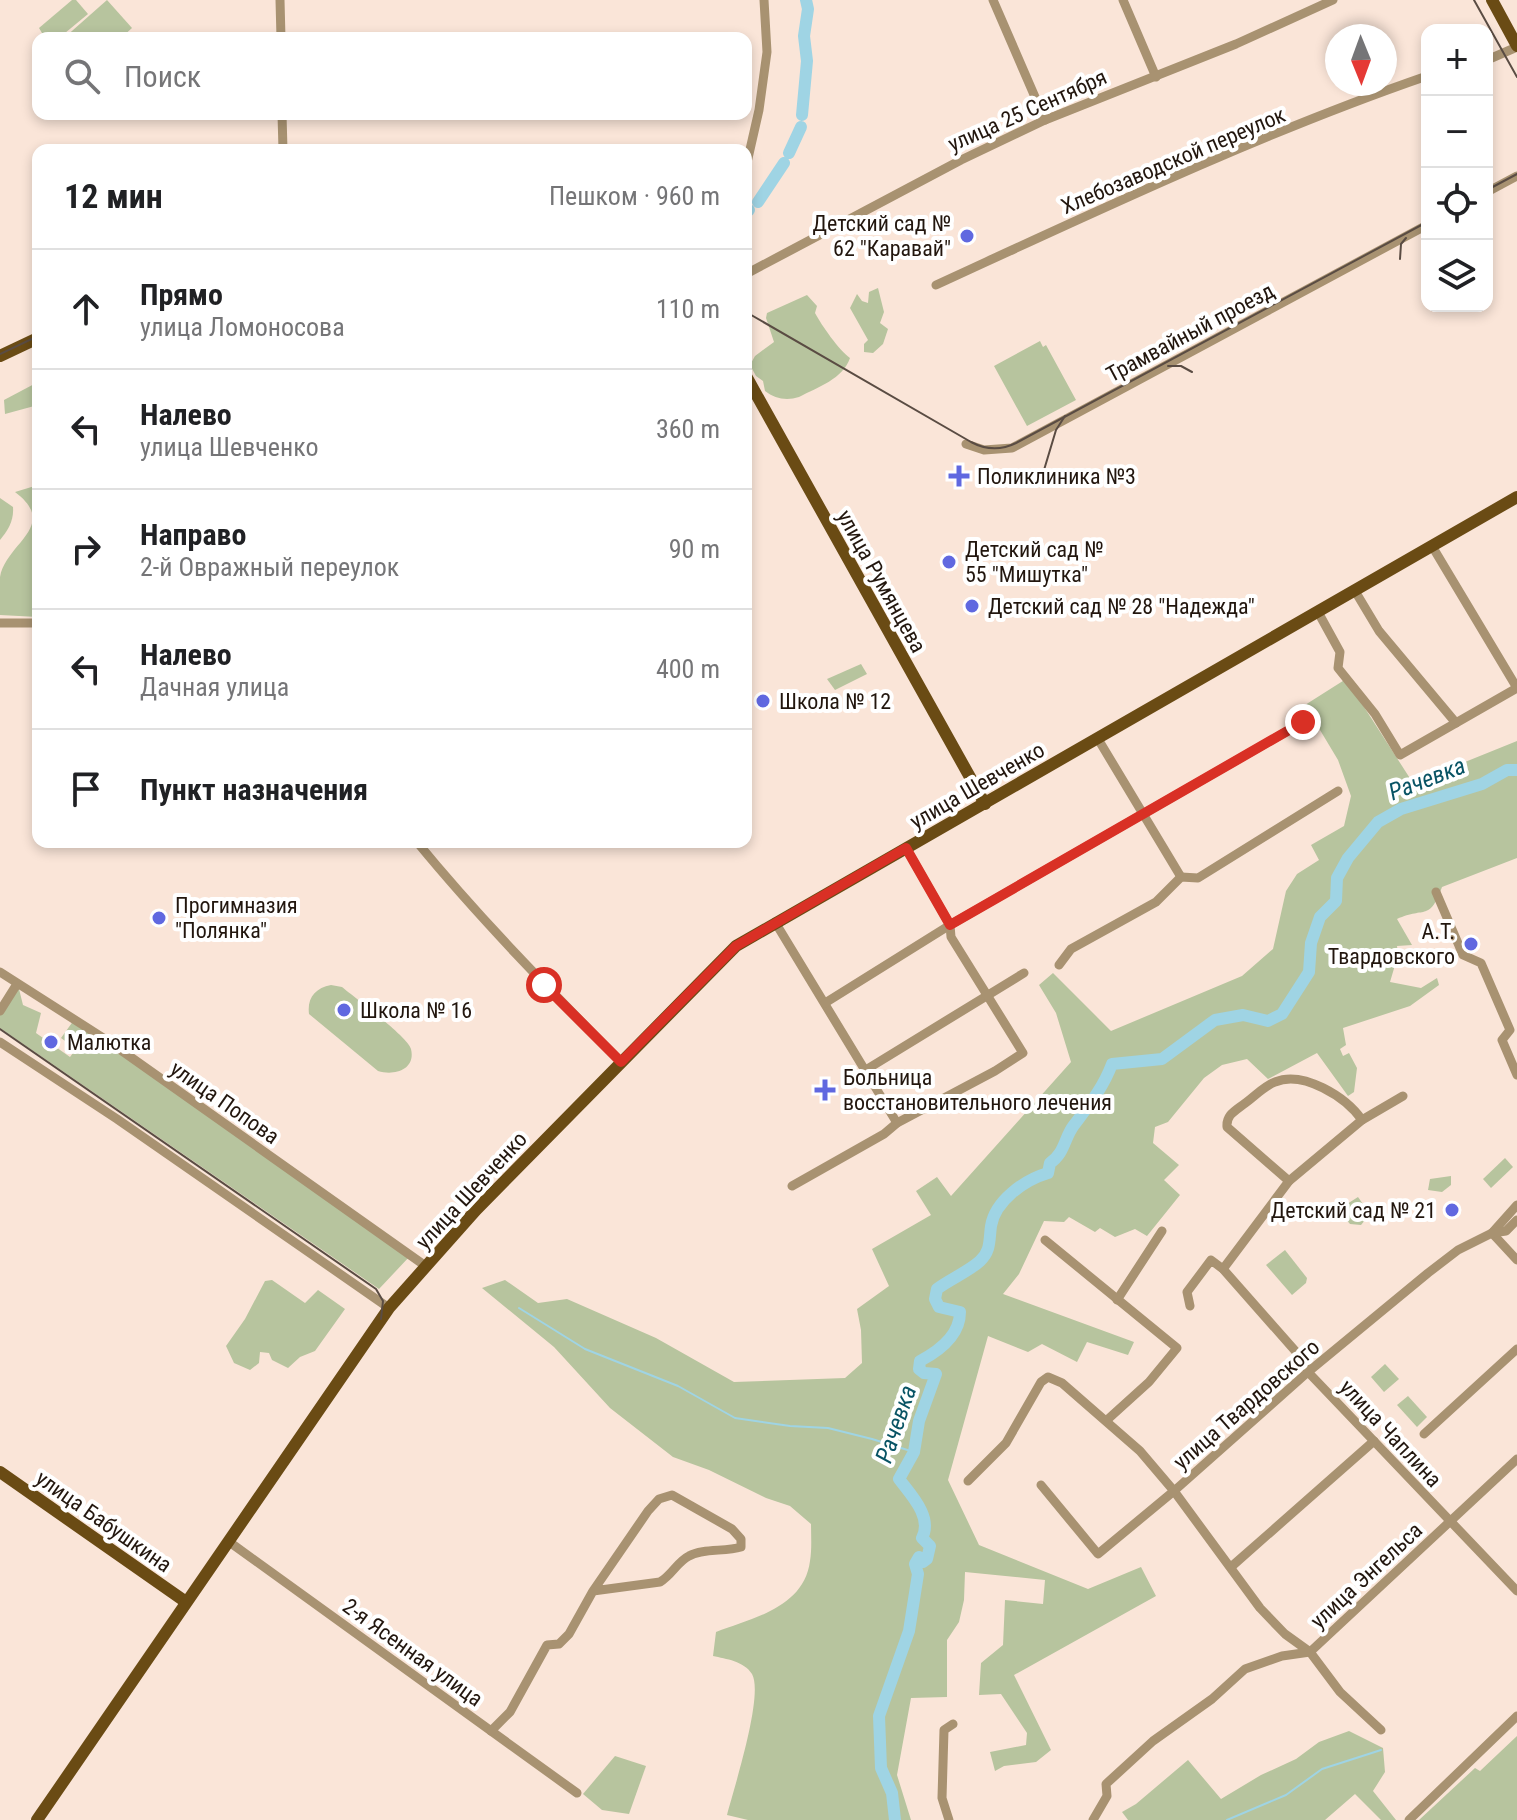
<!DOCTYPE html>
<html lang="ru">
<meta charset="utf-8">
<style>
:root{--surface:#fff;--page:#f2f2f2;--text:#202124;--muted:#757577;--line:#e0e0e0}
body{margin:0;font-family:"Roboto Condensed",sans-serif;background:var(--page);color:var(--text)}
.controls{position:absolute;right:24px;top:24px;display:grid;overflow:hidden;border-radius:16px;box-shadow:0 4px 12px #0003}
.controls button{width:72px;height:72px;display:grid;place-items:center;padding:0;border:0;border-bottom:2px solid var(--line);background:var(--surface);color:var(--text);font:40px sans-serif}
.compass{position:absolute;left:1325px;top:24px;width:72px;height:72px;border-radius:50%;background:var(--surface);box-shadow:0 4px 12px #0003;rotate:179deg}
.stop{position:absolute;width:24px;height:24px;margin:-18px;border:6px solid #d93025;border-radius:50%;background:#fff}
.stop.end{background:#d93025;border-color:#fff;box-shadow:0 2px 8px #0008}
.list{margin:0;padding:0;list-style:none}
h2{display:flex;justify-content:space-between;align-items:center;height:104px;margin:0;padding:0 32px;font-size:34px}
h2 small{font-size:26px;font-weight:400;color:var(--muted)}
.list li{display:grid;grid-template-columns:52px 1fr auto;gap:24px;align-items:center;box-sizing:border-box;height:120px;padding:0 32px;border-top:2px solid var(--line)}
.list b{display:block;font-size:30px;white-space:nowrap}
.list p{margin:0;font-size:26px;white-space:nowrap;color:var(--muted)}
.list em{font-size:26px;font-style:normal;color:var(--muted)}
.icon{flex:none;width:44px;height:44px;fill:none;stroke:currentColor;stroke-width:2;stroke-linecap:round;stroke-linejoin:round}
.map{position:relative;flex:none;width:1517px;height:1820px;overflow:hidden}
.search{position:absolute;background:var(--surface);box-shadow:0 4px 12px #0003;left:32px;top:32px;width:720px;height:88px;display:flex;align-items:center;gap:20px;box-sizing:border-box;padding:0 28px;border-radius:16px;color:var(--muted);font-size:30px}
.panel{position:absolute;background:var(--surface);box-shadow:0 4px 12px #0003;left:32px;top:144px;width:720px;height:704px;border-radius:16px}
.map>svg:first-child{display:block}
.green{fill:#b7c49e}
.lines{fill:none;stroke-linecap:round;stroke-linejoin:round}
.stream{stroke:#9fd4e4;stroke-width:2}
.river{stroke:#9fd4e4;stroke-width:12}
.minor{stroke:#a89271;stroke-width:9}
.major{stroke:#6a4b14;stroke-width:12}
.tram{stroke:#5a4c43;stroke-width:2}
.route{stroke:#d93025;stroke-width:10}
.poi-dot{fill:#6068e0;stroke:#fff;stroke-width:3}
.labels{text-anchor:middle;stroke-width:8;stroke-linejoin:round;paint-order:stroke}
.street-label{font-size:22px;fill:#22160e;stroke:#fff}
.poi-label{font-size:22px;fill:#22160e;stroke:#fff;text-anchor:start}
.water-label{font-size:24px;font-style:italic;fill:#095465;stroke:#fff}
</style>
<div class="map">
<svg width="1517" height="1820" viewBox="0 0 1517 1820">
<rect width="100%" height="100%" fill="#fae5d8"/>
<!-- green -->
<g class="green">
<polygon points="72,0 76,0 88,14 59,38 45,38 39,28"/>
<polygon points="107,0 132,28 121,38 64,38"/>
<polygon points="878,288 884,312 880,323 888,329 883,344 873,353 864,352 864,344 868,340 850,308 857,294 862,301 868,303 869,292"/>
<path d="M807,295L817,306L815,313C822,326 839,350 850,358C843,379 818,387 799,397C787,401 775,399 765,391L763,381L756,376L750,365L755,356L774,342L766,318L767,313Z"/>
<polygon points="1040,341 1043,347 1046,345 1076,400 1027,426 994,366"/>
<polygon points="38,382 38,405 5,414 4,400"/>
<path d="M38,485V617L0,615C0,603 0,589 0,577C6,543 60,526 15,492Z"/>
<path d="M0,498L13,507C14,521 8,530 0,540Z"/>
<polygon points="861,664 867,674 835,690 827,679"/>
<path d="M1346,679L1413,783L1517,741V858L1442,887C1429,922 1426,906 1397,919L1412,945L1397,946L1398,955L1390,982L1421,988L1437,978L1439,985L1410,1006L1343,1028L1346,1045L1340,1049L1343,1056L1349,1053L1357,1068L1354,1092L1348,1096L1317,1053L1268,1079L1247,1059L1222,1065L1204,1078L1168,1122L1155,1127L1153,1143L1179,1165L1164,1180L1180,1195L1147,1236L1135,1229L1115,1237L1100,1228L1095,1232L1069,1217L1064,1222L1044,1221L1019,1274L1003,1294L1134,1342L1128,1355L1087,1342L1077,1362L1042,1344L1028,1352L988,1336L948,1480L979,1545L1088,1589L1141,1567L1156,1596L1014,1675L1051,1750L1036,1762L1004,1766L995,1771L990,1752L1026,1745L1027,1733L1001,1694L979,1695L981,1663L1003,1645L1005,1600L1043,1604L1045,1580L965,1572L964,1600L959,1622L947,1640V1697L911,1698L897,1775L911,1820H748L727,1815C734,1788 764,1695 752,1674C744,1661 726,1659 713,1656L716,1632C752,1618 804,1608 810,1561C812,1549 811,1536 811,1524L790,1506L766,1498L709,1470L673,1457L610,1408L554,1347L482,1288L505,1280L538,1303L567,1299L656,1338L734,1382L845,1378L862,1363L861,1330L857,1309L889,1286L872,1249L931,1215L916,1191L937,1177L951,1196L1071,1062L1056,1013L1039,985L1053,973L1111,1031L1242,976L1273,949L1286,891L1297,874L1319,860L1311,845L1344,826L1351,796L1338,760L1305,705Z"/>
<polygon points="18,985 23,1005 41,1013 36,1033 70,1057 76,1049 61,1038 74,1020 410,1256 379,1289 0,1028 0,1012"/>
<path d="M331,985L342,987C354,997 408,1037 411,1049C416,1070 394,1076 378,1071L309,1014C307,998 315,988 331,985Z"/>
<polygon points="1505,1158 1513,1167 1491,1188 1483,1179"/>
<polygon points="1451,1176 1451,1185 1442,1192 1428,1190 1430,1179"/>
<polygon points="1358,1197 1370,1214 1361,1225 1350,1224 1342,1215 1347,1204"/>
<polygon points="1285,1250 1307,1278 1306,1283 1292,1295 1266,1265"/>
<polygon points="272,1280 305,1303 318,1290 345,1309 315,1351 300,1357 288,1368 272,1360 269,1353 260,1352 259,1363 250,1370 234,1363 226,1346 245,1319 265,1281"/>
<polygon points="1385,1364 1399,1379 1384,1392 1371,1377"/>
<polygon points="1408,1396 1427,1417 1417,1427 1397,1405"/>
<polygon points="1349,1731 1383,1748 1385,1772 1373,1791 1396,1820 1381,1820 1355,1794 1325,1820 1128,1820 1122,1812 1136,1804 1188,1760 1221,1799 1261,1775 1296,1759 1319,1742"/>
<polygon points="1517,1736 1517,1820 1419,1820 1475,1768 1480,1771"/>
<polygon points="615,1756 646,1766 629,1814 602,1810 583,1794"/>
</g>
<g class="lines">
<!-- stream -->
<g class="stream">
<polyline points="519,1308 585,1349 678,1386 735,1418 790,1426 828,1428 872,1439 914,1452"/>
<polyline points="1227,1820 1286,1795 1322,1769 1381,1750"/>
</g>
<!-- river -->
<g class="river">
<polyline points="802,115 807,61 804,36 808,9 806,0"/>
<polyline points="789,153 801,127"/>
<polyline points="758,202 784,163"/>
<polyline points="746,213 749,210"/>
<path d="M895,1820L892,1793L881,1768L879,1716L909,1631L918,1574L915,1564L919,1557L923,1562L927,1559L930,1546L922,1538C933,1517 911,1495 899,1479L914,1452L919,1421L936,1374L924,1373L919,1369L920,1361C939,1351 960,1336 960,1312L939,1307L935,1299L937,1289C950,1279 968,1272 980,1261C991,1251 989,1240 991,1226C995,1201 1024,1180 1048,1173L1050,1163C1065,1153 1064,1138 1074,1125C1089,1105 1103,1088 1112,1064L1162,1059L1215,1020L1243,1015L1268,1021L1282,1014L1309,972L1311,943L1320,917L1336,901L1337,878L1348,858L1378,822L1401,809L1482,784L1507,770H1517"/>
</g>
<!-- minor -->
<g class="minor">
<polyline points="280,0 281,38"/>
<polyline points="993,0 1045,120"/>
<polyline points="1123,0 1156,77"/>
<polyline points="1487,60 1517,47"/>
<polyline points="282,114 283,150"/>
<polyline points="746,167 759,110 767,52 764,0"/>
<polyline points="1487,192 1517,176"/>
<polyline points="746,274 961,160 1045,120 1236,44 1333,0"/>
<path d="M936,285C1097,211 1259,134 1427,76"/>
<polyline points="966,444 984,450 1012,448 1427,225"/>
<polyline points="1432,546 1517,688"/>
<polyline points="1355,591 1379,631 1456,723"/>
<polyline points="1318,612 1340,652 1338,668 1375,714 1400,755 1517,688"/>
<polyline points="0,623 38,623"/>
<polyline points="1098,739 1181,877"/>
<path d="M417,842C481,920 551,991 621,1062"/>
<polyline points="1436,892 1463,955 1481,963 1510,1030 1502,1040 1517,1075"/>
<polyline points="775,922 897,1123"/>
<polyline points="1059,965 1071,949 1156,902 1181,877 1198,878 1338,791"/>
<polyline points="0,972 108,1041 427,1267"/>
<polyline points="825,1003 950,925 1303,722"/>
<polyline points="0,1011 17,984"/>
<polyline points="0,1042 117,1119 389,1308"/>
<polyline points="864,1071 1024,973"/>
<path d="M1289,1181L1227,1127C1226,1115 1235,1111 1244,1104C1254,1097 1264,1086 1275,1082C1303,1070 1346,1097 1362,1120"/>
<polyline points="792,1186 884,1134 897,1123 995,1071 1023,1053 951,937 950,925 906,848"/>
<polyline points="1492,1233 1517,1205"/>
<polyline points="1492,1233 1517,1260"/>
<polyline points="1045,1240 1177,1348 1149,1382 1107,1420"/>
<polyline points="1223,1269 1289,1181 1362,1120 1403,1096"/>
<polyline points="1117,1300 1162,1231"/>
<polyline points="1190,1306 1187,1292 1211,1260 1223,1269 1305,1362 1308,1372 1517,1591"/>
<polyline points="1424,1434 1517,1349"/>
<polyline points="968,1481 1006,1443 1041,1382 1048,1377 1062,1383 1140,1451 1174,1491 1260,1608 1285,1634 1310,1652 1340,1692 1381,1730"/>
<polyline points="1041,1485 1098,1554 1174,1491 1308,1372 1428,1273 1458,1250 1492,1233 1506,1231 1517,1220"/>
<polyline points="228,1541 577,1793"/>
<polyline points="1231,1567 1374,1441"/>
<path d="M491,1731L510,1712L547,1645L559,1644L569,1634L593,1591L660,1582C672,1575 677,1562 689,1556C703,1548 725,1552 741,1547V1539L732,1529L672,1495L659,1499L648,1511L593,1591"/>
<polyline points="949,1820 942,1798 944,1730 953,1724"/>
<polyline points="1093,1820 1107,1796 1106,1784 1153,1741 1212,1699 1245,1669 1282,1656 1310,1652 1517,1459"/>
<polyline points="1409,1820 1517,1716"/>
</g>
<!-- major -->
<g class="major">
<polyline points="1492,0 1517,46"/>
<polyline points="0,356 38,338"/>
<polyline points="746,376 985,804"/>
<polyline points="0,1472 186,1602"/>
<polyline points="37,1820 389,1308 476,1210 736,946 1517,497"/>
</g>
<!-- tram -->
<g class="tram">
<polyline points="1474,0 1517,77"/>
<polyline points="1487,190 1517,174"/>
<polyline points="1400,259 1401,244 1406,238"/>
<path d="M746,312L971,442C986,450 1000,451 1016,443L1427,222"/>
<polyline points="0,354 38,336"/>
<polyline points="1168,366 1181,366 1192,372"/>
<polyline points="1044,470 1056,430 1065,416"/>
<polyline points="0,1029 376,1289 383,1301 381,1319"/>
</g>
</g>
<g class="lines">
<!-- route -->
<polyline class="route" points="544,985 621,1062 736,946 906,848 950,925 1303,722"/>
</g>
<!-- markers -->
<g class="poi-dot">
<circle cx="967" cy="236" r="8"/>
<path d="M955 464h8v8h8v8h-8v8h-8v-8h-8v-8h8z"/>
<circle cx="949" cy="562" r="8"/>
<circle cx="972" cy="606" r="8"/>
<circle cx="763" cy="701" r="8"/>
<circle cx="159" cy="918" r="8"/>
<circle cx="1471" cy="944" r="8"/>
<circle cx="344" cy="1010" r="8"/>
<circle cx="51" cy="1042" r="8"/>
<path d="M821 1078h8v8h8v8h-8v8h-8v-8h-8v-8h8z"/>
<circle cx="1452" cy="1210" r="8"/>
</g>
<g class="labels">
<!-- street labels -->
<g class="street-label">
<text transform="translate(1027 110) rotate(-24)" y="8">улица 25 Сентября</text>
<text transform="translate(1173 160) rotate(-23)" y="8">Хлебозаводской переулок</text>
<text transform="translate(1190 332) rotate(-28)" y="8">Трамвайный проезд</text>
<text transform="translate(882 581) rotate(61)" y="8">улица Румянцева</text>
<text transform="translate(977 785) rotate(-30)" y="8">улица Шевченко</text>
<text transform="translate(225 1102) rotate(35)" y="8">улица Попова</text>
<text transform="translate(471 1190) rotate(-47)" y="8">улица Шевченко</text>
<text transform="translate(1246 1404) rotate(-41)" y="8">улица Твардовского</text>
<text transform="translate(1391 1433) rotate(47)" y="8">улица Чаплина</text>
<text transform="translate(104 1521) rotate(35)" y="8">улица Бабушкина</text>
<text transform="translate(1366 1575) rotate(-43)" y="8">улица Энгельса</text>
<text transform="translate(413 1652) rotate(36)" y="8">2-я Ясенная улица</text>
</g>
<!-- poi labels -->
<g class="poi-label">
<text x="951" y="231" text-anchor="end">Детский сад №<tspan x="951" dy="25">62 "Каравай"</tspan></text>
<text x="977" y="484">Поликлиника №3</text>
<text x="965" y="557">Детский сад №<tspan x="965" dy="25">55 "Мишутка"</tspan></text>
<text x="988" y="614">Детский сад № 28 "Надежда"</text>
<text x="779" y="709">Школа № 12</text>
<text x="175" y="913">Прогимназия<tspan x="175" dy="25">"Полянка"</tspan></text>
<text x="1455" y="939" text-anchor="end">А.Т.<tspan x="1455" dy="25">Твардовского</tspan></text>
<text x="360" y="1018">Школа № 16</text>
<text x="67" y="1050">Малютка</text>
<text x="843" y="1085">Больница<tspan x="843" dy="25">восстановительного лечения</tspan></text>
<text x="1436" y="1218" text-anchor="end">Детский сад № 21</text>
</g>
<!-- water labels -->
<g class="water-label">
<text transform="translate(1427 779) rotate(-21)" y="8">Рачевка</text>
<text transform="translate(896 1424) rotate(-71)" y="8">Рачевка</text>
</g>
</g>
</svg>
<div class="controls">
<button>+</button>
<button>−</button>
<button><svg class="icon" aria-label="locate" viewBox="0 0 24 24"><circle cx="12" cy="12" r="6"/><path d="M12 2v4M12 18v4M2 12h4M18 12h4"/></svg></button>
<button><svg class="icon" aria-label="layers" viewBox="0 0 24 24"><path d="M12 4l9 5-9 5-9-5zM3 14l9 5 9-5"/></svg></button>
</div>
<svg class="compass" viewBox="-18 -18 36 36"><path d="M0-13l5 13h-10z" fill="#e53935"/><path d="M0 13l5-13h-10z" fill="#757577"/></svg>
<div class="stop" style="left:544px;top:985px"></div>
<div class="stop end" style="left:1303px;top:722px"></div>
<div class="search"><svg class="icon" aria-label="search" viewBox="0 0 24 24"><circle cx="10" cy="10" r="6"/><path d="M15 15l6 6"/></svg>Поиск</div>
<section class="panel">
<h2>12 мин<small>Пешком · 960 m</small></h2>
<ul class="list">
<li><svg class="icon" aria-label="ahead" viewBox="0 0 24 24"><path d="M12 20V5M6 11l6-6 6 6"/></svg><div><b>Прямо</b><p>улица Ломоносова</p></div><em>110 m</em></li>
<li><svg class="icon" aria-label="left" viewBox="0 0 24 24"><path d="M17 20v-9H6M10 6l-5 5 5 5"/></svg><div><b>Налево</b><p>улица Шевченко</p></div><em>360 m</em></li>
<li><svg class="icon" aria-label="right" viewBox="0 0 24 24"><path d="M7 20v-9h11M14 6l5 5-5 5"/></svg><div><b>Направо</b><p>2-й Овражный переулок</p></div><em>90 m</em></li>
<li><svg class="icon" aria-label="left" viewBox="0 0 24 24"><path d="M17 20v-9H6M10 6l-5 5 5 5"/></svg><div><b>Налево</b><p>Дачная улица</p></div><em>400 m</em></li>
<li><svg class="icon" aria-label="arrive" viewBox="0 0 24 24"><path d="M6 21V4h12l-3 4 3 4H6"/></svg><div><b>Пункт назначения</b></div></li>
</ul>
</section>
</div>
